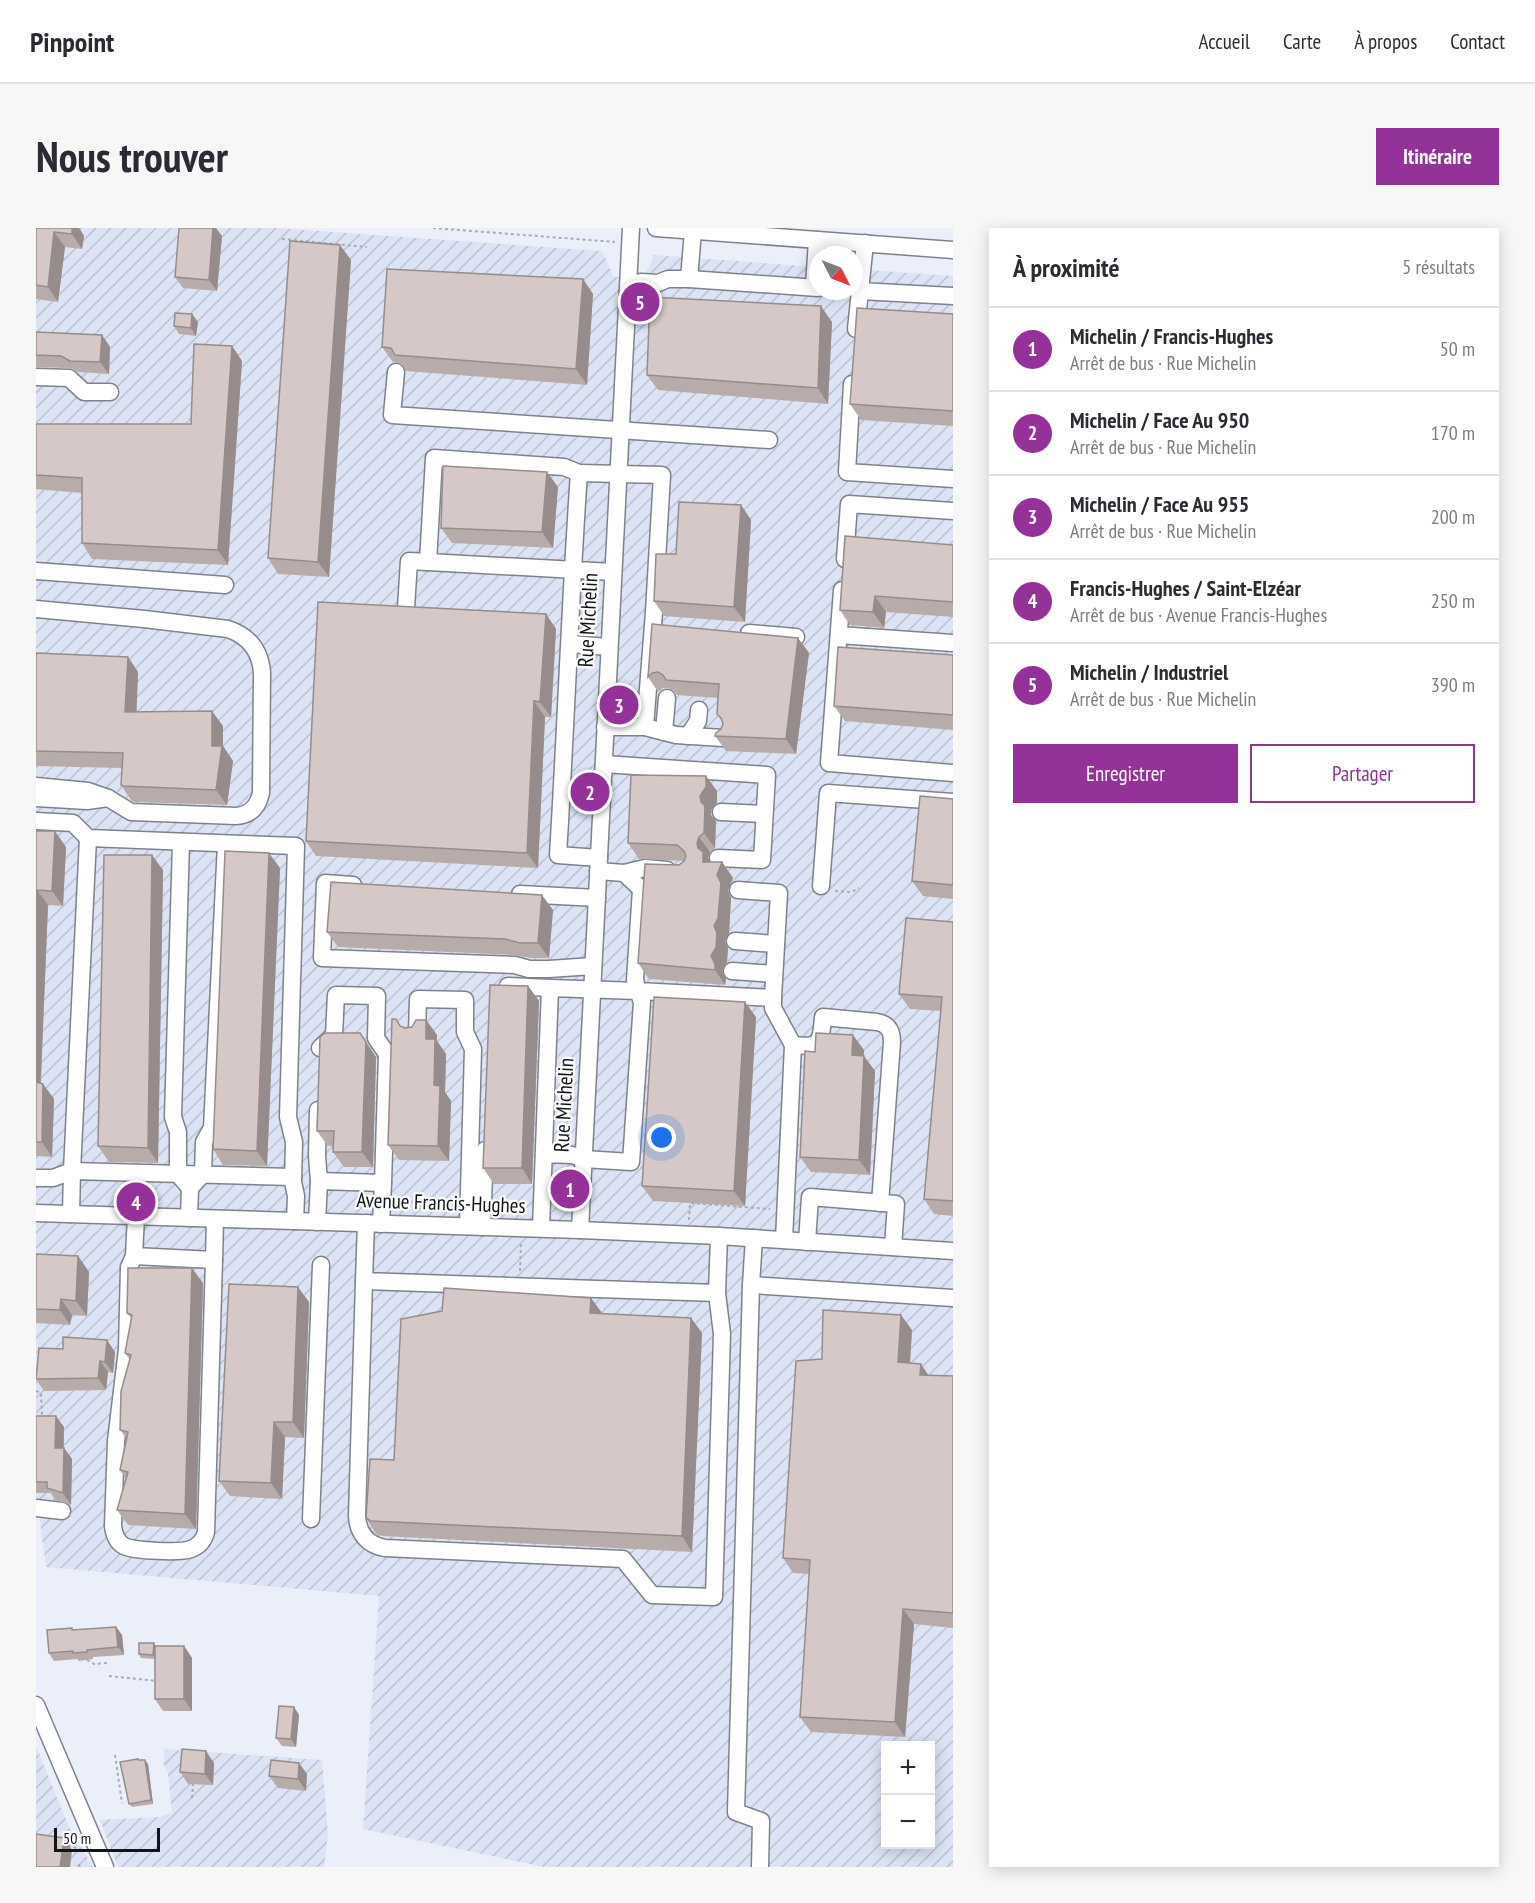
<!DOCTYPE html>
<html lang="fr">
<meta charset="utf-8">
<style>
:root{--surface:#fff;--page:#f7f7f7;--text:#2b2b33;--muted:#7c7c81;--line:#e1e1e2;--accent:#953299}
body{margin:0;font-family:"PT Sans Narrow",sans-serif;background:var(--page);color:var(--text)}
.controls{position:absolute;right:18px;bottom:18px;display:grid;overflow:hidden;border-radius:0px;box-shadow:0 3px 15px #0003}
.controls button{width:54px;height:54px;display:grid;place-items:center;padding:0;border:0;border-bottom:2px solid var(--line);background:var(--surface);color:var(--text);font:30px sans-serif}
.compass{position:absolute;left:773px;top:18px;width:54px;height:54px;border-radius:50%;background:var(--surface);box-shadow:0 3px 15px #0003;rotate:132deg}
.scale{position:absolute;left:18px;bottom:15px;width:106px;box-sizing:border-box;padding-left:6px;border:3px solid #131418;border-top:0;font-size:16px;line-height:21px;white-space:nowrap;color:#131418;-webkit-text-stroke:4px #fff;paint-order:stroke}
.you{position:absolute;left:626px;top:910px;width:21px;height:21px;margin:-15px;border:4px solid #fff;border-radius:50%;background:#1a73e8;box-shadow:0 0 0 9px #1a73e833}
.badge{display:grid;place-items:center;width:39px;height:39px;border-radius:50%;background:var(--accent);color:#fff;font-size:20px;font-weight:700}
.pin{position:absolute;translate:-50% -50%;border:3px solid #fff;box-shadow:0 2px 6px #0006}
.list{margin:0;padding:0;list-style:none}
h2{display:flex;justify-content:space-between;align-items:center;height:78px;margin:0;padding:0 24px;font-size:26px}
h2 small{font-size:20px;font-weight:400;color:var(--muted)}
.list li{display:grid;grid-template-columns:39px 1fr auto;gap:18px;align-items:center;box-sizing:border-box;height:84px;padding:0 24px;border-top:2px solid var(--line)}
.list b{display:block;font-size:22px;white-space:nowrap}
.list p{margin:0;font-size:20px;white-space:nowrap;color:var(--muted)}
.list em{font-size:20px;font-style:normal;color:var(--muted)}
.actions{display:flex;gap:12px;padding:18px 24px}
.actions a{flex:1;padding:14px 0;border:2px solid var(--accent);border-radius:0px;text-align:center;font-size:21px;color:var(--accent)}
.actions .main{background:var(--accent);color:#fff}
.map{position:relative;flex:none;width:917px;height:1639px;overflow:hidden;border-radius:0px}
header{display:flex;align-items:center;gap:36px;box-sizing:border-box;height:84px;padding:0 30px;background:var(--surface);border-bottom:2px solid var(--line)}
header strong{font-size:28px}
nav{display:flex;gap:33px;margin-inline-start:auto;font-size:21px}
.intro{display:flex;align-items:center;justify-content:space-between;box-sizing:border-box;height:144px;padding:0 36px}
h1{margin:0;font-size:42px}
.button{padding:15px 27px;border-radius:0px;background:var(--accent);color:#fff;font-size:21px;font-weight:700}
main{display:flex;gap:36px;padding:0 36px}
aside{flex:1;background:var(--surface);border-radius:0px;box-shadow:0 3px 15px #0003}
.map>svg:first-child{display:block}
.industrial{fill:url(#industrial-furrows);fill-rule:evenodd}
.lines{fill:none;stroke-linecap:round;stroke-linejoin:round}
.minor-casing{stroke:#7e828c;stroke-width:19}
.path{stroke:#a9acb5;stroke-width:2;stroke-dasharray:3 3;stroke-linecap:butt}
.minor{stroke:#fff;stroke-width:16}
.wall{fill:#b8acab}
.shaded-wall{fill:#968c8b}
.building{fill:#d6c8c7;stroke:#968c8b;stroke-width:1.5}
.labels{text-anchor:middle;stroke-width:4.5;stroke-linejoin:round;paint-order:stroke}
.street-label{font-size:21px;fill:#131418;stroke:#fff}
</style>
<header>
<strong>Pinpoint</strong>
<nav><a>Accueil</a><a>Carte</a><a>À propos</a><a>Contact</a></nav>
</header>
<div class="intro"><h1>Nous trouver</h1><a class="button">Itinéraire</a></div>
<main>
<div class="map">
<svg width="917" height="1639" viewBox="0 0 917 1639">
<defs>
<pattern id="industrial-furrows" width="10" height="10" patternUnits="userSpaceOnUse" patternTransform="scale(1.5)"><rect width="10" height="10" fill="#dce3f4"/><path d="M-1 1l2-2M0 10L10 0M9 11l2-2" fill="none" stroke="#bcc2d0"/></pattern>
</defs>
<rect width="100%" height="100%" fill="#ebeffa"/>
<!-- industrial -->
<g class="industrial">
<path d="M0,0H239L566,23L578,49H608L618,27L782,39V63H818V41L917,48V1639H508L327,1601L343,1368L10,1339L3,1286H0ZM850,1518H894V1616H850Z"/>
<polygon points="0,1518 33,1599 57,1639 0,1639"/>
<polygon points="129,1521 286,1532 292,1606 288,1639 82,1639 64,1592 123,1589 136,1585 132,1546 127,1535"/>
</g>
<g class="lines">
<!-- minor casing -->
<g class="minor-casing">
<g id="minor">
<polyline points="620,0 917,22"/>
<polyline points="829,15 824,63 917,68"/>
<polyline points="653,51 782,60"/>
<polyline points="593,57 605,54 622,55 632,51 653,51 657,3"/>
<polyline points="778,59 781,12"/>
<polyline points="820,101 824,63"/>
<polyline points="360,144 356,187 733,212"/>
<polyline points="0,149 33,150 48,164 74,164"/>
<polyline points="816,156 811,244 917,251"/>
<polyline points="543,245 626,247 618,384 609,499 569,499"/>
<polyline points="809,331 813,276 917,283"/>
<polyline points="0,343 189,357"/>
<polyline points="806,362 793,535 917,545"/>
<polyline points="370,380 373,333 392,334"/>
<path d="M0,381L108,391L192,401C213,408 224,423 226,444L225,565C222,579 214,587 200,588L95,584L72,570"/>
<polyline points="713,405 760,409"/>
<polyline points="803,407 917,415"/>
<polyline points="534,416 573,419"/>
<polyline points="609,499 640,507 687,510"/>
<polyline points="628,504 631,470"/>
<polyline points="652,508 662,493 663,482"/>
<polyline points="568,536 731,547 726,632 682,630"/>
<polyline points="0,558 52,563 72,570 51,573 0,570"/>
<polyline points="685,584 728,586"/>
<polyline points="0,593 37,595 52,610 260,618 252,889 258,914 257,954 260,968 259,993"/>
<polyline points="145,614 137,889 142,904 142,946 154,960 167,946 168,914 176,900 190,616"/>
<path d="M563,630L522,627C530,499 534,372 543,245L528,239L398,230L392,334L577,344"/>
<polyline points="562,643 588,645 605,661 599,752 602,763 737,770 743,665 702,662"/>
<polyline points="588,645 609,640 631,642"/>
<polyline points="317,657 289,655 286,730 479,737 493,741 513,741 557,738"/>
<polyline points="785,658 792,565 917,574"/>
<polyline points="484,666 561,670"/>
<polyline points="699,713 740,716"/>
<polyline points="696,743 738,746"/>
<polyline points="472,758 514,760"/>
<polyline points="737,770 737,780 757,817 748,1012"/>
<polyline points="381,805 382,771 429,772 429,804 437,821 432,998"/>
<path d="M757,817C784,820 785,815 787,789L841,794C852,796 856,803 856,814L844,975"/>
<polyline points="284,820 298,807 300,767 341,768 340,810 351,826 347,955"/>
<polyline points="282,882 281,928 283,953"/>
<polyline points="0,950 17,950 36,943 52,610"/>
<polyline points="0,985 544,1002 683,1008 917,1023"/>
<polyline points="35,986 36,943 257,949"/>
<polyline points="100,988 98,1028 178,1032 179,991"/>
<polyline points="153,990 154,960"/>
<polyline points="281,994 283,953 347,955 345,996"/>
<polyline points="330,995 328,1053 681,1065 683,1008"/>
<polyline points="446,999 449,922"/>
<polyline points="505,1000 514,760 602,763 606,774 595,934 548,931 536,927 508,926"/>
<polyline points="544,1002 595,0"/>
<polyline points="718,1010 715,1057 917,1070"/>
<polyline points="771,1014 774,969 860,976 857,1019"/>
<path d="M98,1028L93,1039L91,1121L80,1213L77,1298C78,1307 81,1314 88,1318C98,1323 145,1325 155,1321C163,1318 168,1312 170,1304L178,1032"/>
<path d="M328,1053L321,1288C322,1306 332,1317 349,1320L587,1331L616,1367L678,1369L686,1106L681,1065"/>
<polyline points="715,1057 700,1584 725,1593 724,1639"/>
<polyline points="0,1280 26,1283"/>
<polyline points="275,1291 285,1037"/>
<polyline points="0,1477 69,1639"/>
</g>
</g>
<!-- path -->
<g class="path">
<polyline points="397,0 579,14"/>
<polyline points="246,11 331,19"/>
<polyline points="799,663 815,664 823,660"/>
<polyline points="653,992 654,975 734,981"/>
<polyline points="484,1043 485,1015"/>
<polyline points="0,1163 5,1165 6,1189"/>
<polyline points="51,1432 58,1436 72,1435"/>
<polyline points="73,1448 121,1453"/>
<polyline points="79,1527 86,1575"/>
<polyline points="156,1570 157,1556"/>
<polyline points="32,1617 45,1622"/>
<polyline points="43,1636 44,1639"/>
</g>
<!-- minor -->
<use href="#minor" class="minor"/>
</g>
<!-- wall -->
<g class="wall">
<polygon points="0,0 43,0 48,8 46,21 29,19 22,74 0,71"/>
<polygon points="186,8 181,63 147,60 139,49"/>
<polygon points="315,32 293,349 242,346 232,330"/>
<polygon points="547,51 557,66 551,157 370,143 365,135 357,134 346,119"/>
<polygon points="156,86 162,94 160,108 143,106 138,98"/>
<polygon points="917,86 917,198 825,192 814,176"/>
<polygon points="796,94 792,176 622,162 611,147"/>
<polygon points="0,104 66,107 74,119 73,146 42,144 33,140 0,139"/>
<polygon points="196,118 206,133 192,337 56,331 46,315 46,265 0,261 0,196 155,196"/>
<polygon points="522,259 517,320 416,315 405,300"/>
<polygon points="705,277 715,292 709,394 628,388 618,373 640,326"/>
<polygon points="917,317 917,389 850,384 848,400 814,397 804,382"/>
<polygon points="510,386 520,401 515,489 509,489 502,640 280,628 270,613"/>
<polygon points="616,396 762,410 773,425 760,526 690,523 679,508 685,501 687,496 686,493 681,486 682,470 641,467 637,462 632,460 627,460 622,464 612,449"/>
<polygon points="0,425 92,429 102,444 100,484 187,498 187,518 197,533 191,577 98,574 95,572 85,557 86,540 0,538"/>
<polygon points="917,427 917,502 809,493 798,478"/>
<polygon points="681,563 681,574 675,583 675,587 680,593 679,620 674,624 672,631 674,634 686,634 697,650 692,662 695,670 693,705 689,713 692,720 691,734 686,743 690,751 689,757 613,751 602,735 643,637 648,633 603,631 592,615"/>
<polygon points="917,571 917,671 887,668 876,653"/>
<polygon points="0,603 30,619 27,678 12,677 5,855 7,856 18,871 16,929 0,928"/>
<polygon points="244,640 231,938 187,937 177,921"/>
<polygon points="127,642 122,935 73,934 62,918"/>
<polygon points="517,682 513,730 494,730 479,727 302,719 291,704"/>
<polygon points="917,694 917,988 898,986 888,971 905,783 874,781 863,766"/>
<polygon points="492,758 503,773 496,956 458,956 447,940"/>
<polygon points="720,789 709,978 617,973 606,958"/>
<polygon points="360,791 365,799 369,800 376,799 390,792 401,807 401,813 410,826 409,864 415,873 413,933 363,932 352,917"/>
<polygon points="324,805 340,829 337,939 308,939 297,924 298,918 292,918 281,903"/>
<polygon points="828,822 827,828 839,843 834,947 775,944 764,929 779,824"/>
<polygon points="0,1026 42,1028 53,1044 51,1088 36,1087 34,1097 0,1095"/>
<polygon points="167,1055 160,1301 92,1297 81,1282 90,1251 84,1242 91,1211 84,1202 94,1132 89,1125 96,1091 91,1085"/>
<polygon points="273,1074 268,1210 249,1209 246,1271 194,1268 183,1253"/>
<polygon points="566,1086 655,1090 666,1105 656,1324 346,1308 340,1306 330,1290 358,1232"/>
<polygon points="876,1102 874,1135 893,1147 917,1148 917,1400 878,1396 869,1509 775,1504 764,1489 773,1346 757,1345 747,1330 786,1131"/>
<polygon points="79,1124 77,1145 72,1144 70,1162 8,1163 0,1151"/>
<polygon points="0,1188 28,1199 28,1220 36,1231 35,1277 19,1272 15,1265 0,1265"/>
<polygon points="80,1399 86,1407 88,1427 57,1429 57,1431 43,1433 41,1431 18,1433 13,1425 38,1402"/>
<polygon points="120,1418 148,1418 156,1430 156,1483 127,1483 119,1471 119,1431 105,1430 103,1426"/>
<polygon points="258,1479 263,1487 260,1519 246,1518 240,1510"/>
<polygon points="102,1531 103,1532 109,1532 112,1536 117,1576 96,1579 93,1576"/>
<polygon points="178,1535 177,1557 152,1556 144,1544"/>
<polygon points="271,1546 270,1563 242,1560 233,1548"/>
</g>
<!-- shaded-wall -->
<g class="shaded-wall">
<polygon points="36,0 43,0 48,8 46,21 36,6"/>
<polygon points="177,0 180,0 186,8 181,63 173,52"/>
<polygon points="18,4 29,19 22,74 12,59"/>
<polygon points="304,17 315,32 293,349 282,334"/>
<polygon points="547,51 557,66 551,157 540,141"/>
<polygon points="785,78 796,94 792,176 782,160"/>
<polygon points="156,86 162,94 160,108 155,100"/>
<polygon points="66,107 74,119 73,146 64,134"/>
<polygon points="196,118 206,133 192,337 182,322"/>
<polygon points="511,244 522,259 517,320 506,304"/>
<polygon points="705,277 715,292 709,394 698,379"/>
<polygon points="839,368 850,384 848,400 837,384"/>
<polygon points="510,386 520,401 515,489 504,474"/>
<polygon points="762,410 773,425 760,526 750,511"/>
<polygon points="92,429 102,444 100,499 89,484"/>
<polygon points="498,473 509,489 502,640 491,625"/>
<polygon points="176,483 187,498 187,518 197,533 191,577 180,562 176,518"/>
<polygon points="670,548 681,563 681,574 675,583 675,587 680,593 679,620 668,605 664,568"/>
<polygon points="19,603 30,619 27,678 16,663"/>
<polygon points="663,609 674,624 672,630 678,639 667,634 661,615"/>
<polygon points="233,625 244,640 231,938 221,923"/>
<polygon points="116,627 127,642 122,935 112,920"/>
<polygon points="686,634 697,650 692,662 695,670 693,705 689,713 692,720 691,734 686,743 690,751 689,757 679,742 675,728 678,698 681,647"/>
<polygon points="1,662 12,677 4,868 0,862 0,692"/>
<polygon points="506,667 517,682 513,730 502,715"/>
<polygon points="492,758 503,773 496,956 486,940"/>
<polygon points="709,774 720,789 709,978 698,963"/>
<polygon points="390,792 401,807 401,813 410,826 409,864 415,873 413,933 402,918 390,811"/>
<polygon points="817,807 828,822 827,843 816,827"/>
<polygon points="330,814 340,829 337,939 326,924"/>
<polygon points="828,828 839,843 834,947 823,932"/>
<polygon points="7,856 18,871 16,929 6,914"/>
<polygon points="42,1028 53,1044 51,1088 40,1073"/>
<polygon points="156,1040 167,1055 160,1301 149,1286"/>
<polygon points="262,1059 273,1074 268,1210 257,1194"/>
<polygon points="555,1070 566,1085 554,1085"/>
<polygon points="25,1071 36,1087 34,1097 24,1082"/>
<polygon points="865,1087 876,1102 873,1149 862,1134"/>
<polygon points="655,1090 666,1105 656,1324 646,1308"/>
<polygon points="71,1112 79,1124 77,1145 69,1134"/>
<polygon points="64,1133 72,1144 70,1162 62,1150"/>
<polygon points="885,1136 895,1151 884,1147"/>
<polygon points="20,1188 28,1199 27,1231 19,1220"/>
<polygon points="238,1194 249,1209 246,1271 235,1255"/>
<polygon points="28,1220 36,1231 35,1277 27,1265"/>
<polygon points="867,1381 878,1396 869,1509 859,1494"/>
<polygon points="80,1399 86,1407 88,1427 82,1419"/>
<polygon points="118,1415 120,1419 120,1431 117,1427"/>
<polygon points="148,1418 156,1430 156,1483 148,1471"/>
<polygon points="258,1479 263,1487 260,1519 255,1511"/>
<polygon points="170,1523 178,1535 177,1557 169,1546"/>
<polygon points="109,1532 112,1536 117,1576 115,1572"/>
<polygon points="263,1535 271,1546 270,1563 262,1551"/>
<polygon points="28,1610 36,1622 34,1639 24,1639"/>
</g>
<!-- building -->
<g class="building">
<polygon points="0,0 36,0 36,6 18,4 12,59 0,57"/>
<polygon points="143,0 177,0 173,52 139,49"/>
<polygon points="254,13 304,17 282,334 232,330"/>
<polygon points="351,41 547,51 540,141 359,127 355,120 346,119"/>
<polygon points="614,69 785,78 782,160 611,147"/>
<polygon points="821,80 917,86 917,183 814,176"/>
<polygon points="139,85 156,86 155,100 138,98"/>
<polygon points="0,104 66,107 64,134 34,133 25,128 0,127"/>
<polygon points="158,116 196,118 182,322 46,315 46,250 0,247 0,196 155,196"/>
<polygon points="407,238 511,244 506,304 405,300"/>
<polygon points="643,274 705,277 698,379 618,373 620,326 640,326"/>
<polygon points="809,308 917,317 917,374 839,368 837,384 804,382"/>
<polygon points="282,374 510,386 504,474 498,473 491,625 270,613"/>
<polygon points="616,396 762,410 750,511 679,508 680,505 685,501 687,496 685,490 681,486 683,456 630,452 627,447 622,444 616,445 612,449"/>
<polygon points="802,419 917,427 917,487 798,478"/>
<polygon points="0,425 92,429 89,484 176,483 176,518 186,518 180,562 87,558 85,557 87,525 0,523"/>
<polygon points="595,547 670,548 670,559 664,568 665,574 669,578 668,605 663,609 661,615 662,620 667,624 667,634 686,634 681,647 685,655 682,690 678,698 681,705 680,719 675,728 679,736 679,742 602,735 609,636 643,637 648,633 650,628 648,623 641,617 592,615"/>
<polygon points="884,568 917,571 917,657 876,653"/>
<polygon points="0,603 19,603 16,663 1,662 0,692"/>
<polygon points="189,623 233,625 221,923 177,921"/>
<polygon points="68,627 116,627 112,920 62,918"/>
<polygon points="295,654 506,667 502,715 484,715 469,711 291,704"/>
<polygon points="870,690 917,694 917,973 888,971 906,769 863,766"/>
<polygon points="454,757 492,758 486,940 447,940"/>
<polygon points="618,769 709,774 698,963 606,958"/>
<polygon points="356,791 360,791 364,798 369,800 376,799 380,792 390,792 390,811 399,811 398,857 404,858 402,918 352,917"/>
<polygon points="289,805 324,805 330,814 326,924 297,924 298,903 281,903 284,809"/>
<polygon points="780,805 817,807 816,827 828,828 823,932 764,929 769,823 779,824"/>
<polygon points="0,854 7,856 6,914 0,914"/>
<polygon points="0,1026 42,1028 40,1073 25,1071 24,1082 0,1081"/>
<polygon points="92,1040 156,1040 149,1286 81,1282 92,1244 84,1242 92,1204 84,1202 85,1163 95,1127 89,1125 96,1087 91,1085"/>
<polygon points="193,1056 262,1059 257,1194 238,1194 235,1255 183,1253"/>
<polygon points="408,1060 555,1070 554,1085 655,1090 646,1308 335,1293 330,1290 334,1231 358,1232 365,1091 406,1083"/>
<polygon points="787,1082 865,1087 862,1134 885,1136 884,1147 917,1148 917,1385 867,1381 859,1494 764,1489 774,1332 747,1330 760,1133 786,1131"/>
<polygon points="27,1109 71,1112 69,1134 64,1133 62,1150 0,1151 3,1120 27,1121"/>
<polygon points="0,1188 20,1188 19,1220 28,1220 27,1265 11,1260 11,1254 0,1254"/>
<polygon points="80,1399 82,1419 51,1422 51,1424 37,1425 37,1423 13,1425 11,1402 36,1400 36,1402"/>
<polygon points="103,1415 118,1415 117,1427 103,1426"/>
<rect x="119" y="1418" width="29" height="53"/>
<polygon points="243,1478 258,1479 255,1511 240,1510"/>
<polygon points="146,1521 170,1523 169,1546 144,1544"/>
<polygon points="102,1531 102,1532 109,1532 115,1572 93,1576 84,1534"/>
<polygon points="235,1532 263,1535 262,1551 233,1548"/>
<polygon points="0,1606 28,1610 24,1639 0,1639"/>
</g>
<g class="labels">
<!-- street labels -->
<g class="street-label">
<text transform="translate(552 392) rotate(-87)" y="7">Rue Michelin</text>
<text transform="translate(528 877) rotate(-87)" y="7">Rue Michelin</text>
<text transform="translate(405 975) rotate(2)" y="7">Avenue Francis-Hughes</text>
</g>
</g>
</svg>
<div class="controls">
<button>+</button>
<button>−</button>
</div>
<svg class="compass" viewBox="-18 -18 36 36"><path d="M0-13l5 13h-10z" fill="#e53935"/><path d="M0 13l5-13h-10z" fill="#7c7c81"/></svg>
<div class="scale">50 m</div>
<div class="you"></div>
<div class="pin badge" style="left:534px;top:961px">1</div>
<div class="pin badge" style="left:554px;top:564px">2</div>
<div class="pin badge" style="left:583px;top:477px">3</div>
<div class="pin badge" style="left:100px;top:974px">4</div>
<div class="pin badge" style="left:604px;top:74px">5</div>
</div>
<aside>
<h2>À proximité<small>5 résultats</small></h2>
<ul class="list">
<li><span class="badge">1</span><div><b>Michelin / Francis-Hughes</b><p>Arrêt de bus · Rue Michelin</p></div><em>50 m</em></li>
<li><span class="badge">2</span><div><b>Michelin / Face Au 950</b><p>Arrêt de bus · Rue Michelin</p></div><em>170 m</em></li>
<li><span class="badge">3</span><div><b>Michelin / Face Au 955</b><p>Arrêt de bus · Rue Michelin</p></div><em>200 m</em></li>
<li><span class="badge">4</span><div><b>Francis-Hughes / Saint-Elzéar</b><p>Arrêt de bus · Avenue Francis-Hughes</p></div><em>250 m</em></li>
<li><span class="badge">5</span><div><b>Michelin / Industriel</b><p>Arrêt de bus · Rue Michelin</p></div><em>390 m</em></li>
</ul>
<div class="actions"><a class="main">Enregistrer</a><a>Partager</a></div>
</aside>
</main>
